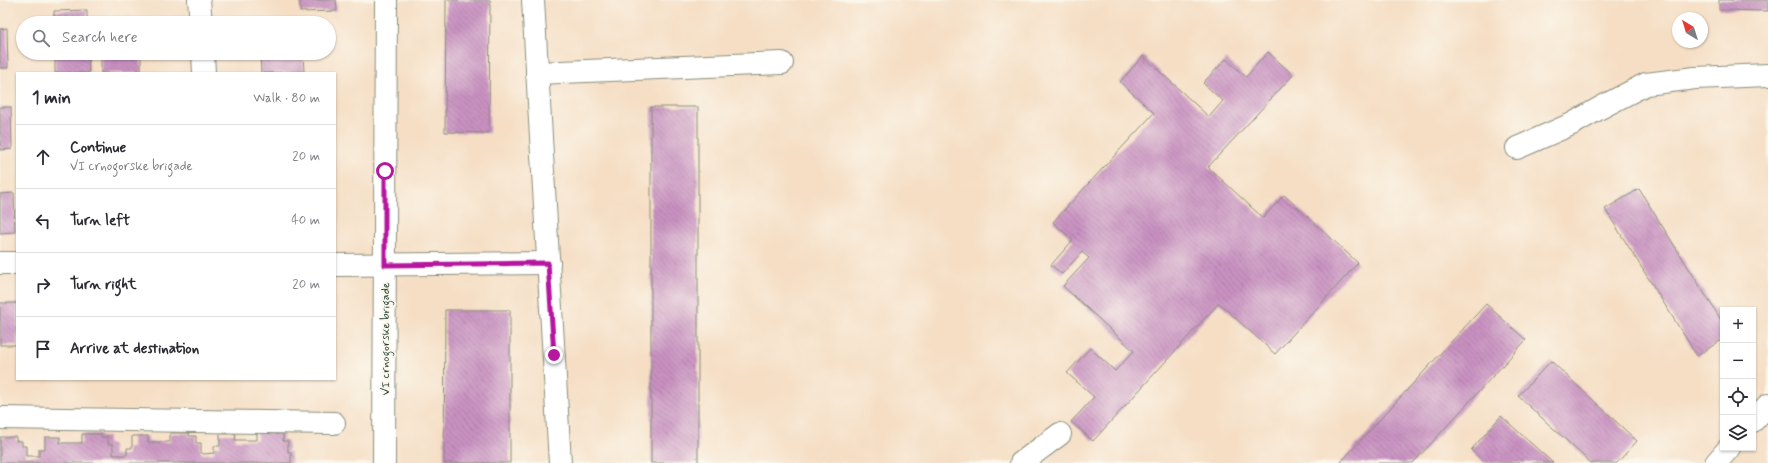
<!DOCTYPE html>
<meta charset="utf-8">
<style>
:root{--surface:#fff;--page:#f7f7f7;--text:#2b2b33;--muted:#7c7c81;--line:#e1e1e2}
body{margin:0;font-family:Mynerve,sans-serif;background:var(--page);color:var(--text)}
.controls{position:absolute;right:12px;bottom:12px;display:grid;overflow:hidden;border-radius:0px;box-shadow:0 1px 3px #0004}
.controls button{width:36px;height:36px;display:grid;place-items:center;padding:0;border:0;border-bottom:1px solid var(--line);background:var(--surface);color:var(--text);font:20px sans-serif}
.compass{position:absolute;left:1672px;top:12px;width:36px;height:36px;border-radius:50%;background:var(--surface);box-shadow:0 1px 3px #0004;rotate:322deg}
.stop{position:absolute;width:12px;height:12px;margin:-9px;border:3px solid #b5179e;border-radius:50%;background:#fff}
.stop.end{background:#b5179e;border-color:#fff;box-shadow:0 1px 4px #0008}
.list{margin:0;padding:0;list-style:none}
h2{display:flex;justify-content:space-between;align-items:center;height:52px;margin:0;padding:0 16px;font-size:17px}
h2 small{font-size:13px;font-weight:400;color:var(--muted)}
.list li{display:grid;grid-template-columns:26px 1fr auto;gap:12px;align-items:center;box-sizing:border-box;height:64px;padding:0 16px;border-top:1px solid var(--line)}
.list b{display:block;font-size:15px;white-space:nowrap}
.list p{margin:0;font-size:13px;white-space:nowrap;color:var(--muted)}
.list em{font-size:13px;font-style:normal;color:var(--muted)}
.icon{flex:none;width:22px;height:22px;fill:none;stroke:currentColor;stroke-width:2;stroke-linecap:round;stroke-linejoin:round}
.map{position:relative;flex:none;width:1768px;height:463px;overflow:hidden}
.search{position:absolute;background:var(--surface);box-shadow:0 1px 3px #0004;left:16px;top:16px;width:320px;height:44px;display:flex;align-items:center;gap:10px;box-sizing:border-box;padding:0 14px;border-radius:22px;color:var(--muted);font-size:15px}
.panel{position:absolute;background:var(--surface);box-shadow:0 1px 3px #0004;left:16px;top:72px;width:320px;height:308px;border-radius:0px}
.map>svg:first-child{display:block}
.building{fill:url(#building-back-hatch)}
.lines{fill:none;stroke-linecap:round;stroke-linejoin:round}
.minor-casing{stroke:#8a8e7c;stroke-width:24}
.minor{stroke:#fff;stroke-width:22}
.route{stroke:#b5179e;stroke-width:5}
.labels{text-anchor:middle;stroke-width:4;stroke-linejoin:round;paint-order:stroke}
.street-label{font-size:12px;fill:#1f3d34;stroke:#fbf7ec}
</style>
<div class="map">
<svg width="1768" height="463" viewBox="0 0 1768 463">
<defs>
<pattern id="building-back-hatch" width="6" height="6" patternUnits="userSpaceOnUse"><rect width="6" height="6" fill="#c991c1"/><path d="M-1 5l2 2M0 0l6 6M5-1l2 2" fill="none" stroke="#a3789e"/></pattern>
</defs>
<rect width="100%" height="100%" fill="#fbf7ec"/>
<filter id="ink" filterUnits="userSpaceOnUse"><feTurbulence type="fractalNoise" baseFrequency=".025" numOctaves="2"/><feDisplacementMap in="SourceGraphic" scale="8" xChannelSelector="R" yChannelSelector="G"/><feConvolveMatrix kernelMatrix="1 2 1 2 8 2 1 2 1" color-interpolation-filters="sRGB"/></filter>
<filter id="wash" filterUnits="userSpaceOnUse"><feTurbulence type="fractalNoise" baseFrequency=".012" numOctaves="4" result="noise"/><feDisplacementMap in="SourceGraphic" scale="16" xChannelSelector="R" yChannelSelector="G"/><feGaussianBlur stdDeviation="0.9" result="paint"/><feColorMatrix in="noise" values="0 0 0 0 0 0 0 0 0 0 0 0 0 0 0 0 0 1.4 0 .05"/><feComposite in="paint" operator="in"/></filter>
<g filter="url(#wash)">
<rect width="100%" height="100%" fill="#f5dec4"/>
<g id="blocks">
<!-- building -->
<g class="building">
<polygon points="300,0 336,0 337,11 300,12"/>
<polygon points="446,0 490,0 489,133 445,132"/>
<polygon points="1719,0 1768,0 1768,11 1719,10"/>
<polygon points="87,10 87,23 54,23 54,11"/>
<polygon points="140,19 140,23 100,23 100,20"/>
<polygon points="303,21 303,23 267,23 267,22"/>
<polygon points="7,28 8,68 0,68 0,29"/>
<polygon points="1268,52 1293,75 1208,167 1263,218 1284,195 1358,263 1275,354 1219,303 1093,441 1071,422 1094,397 1067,373 1090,348 1115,371 1134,351 1063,286 1089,258 1082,252 1062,274 1051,265 1073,240 1053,222 1154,113 1120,82 1143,56 1209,117 1223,101 1203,83 1226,59 1246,77"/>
<polygon points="55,53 88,53 89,73 55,73"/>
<rect x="101" y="53" width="40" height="20"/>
<polygon points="260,53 303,53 304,72 261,73"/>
<polygon points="0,107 11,107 12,149 0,150"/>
<rect x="651" y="107" width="47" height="356"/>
<polygon points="1639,189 1723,323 1723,339 1697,356 1605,209"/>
<polygon points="14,193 15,232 0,233 0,194"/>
<rect x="0" y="303" width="17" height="42"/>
<polygon points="1486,304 1526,340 1413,463 1340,463"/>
<polygon points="445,310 510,310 510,463 444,463"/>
<polygon points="1551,361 1637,441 1617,463 1591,463 1518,396"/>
<polygon points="1501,416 1553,463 1485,463 1471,450"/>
<polygon points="257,431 277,431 276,434 283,434 283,441 288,441 288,452 291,452 291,463 0,463 0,437 16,437 16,441 22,441 22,446 26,446 26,456 39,456 39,449 45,449 45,437 60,437 60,443 82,443 82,434 101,434 101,437 108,437 108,444 113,444 113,455 127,455 127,448 132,448 132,436 148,436 148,442 170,442 170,433 189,433 189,436 196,436 196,443 201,443 201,453 204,454 214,453 214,446 220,446 220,434 236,434 235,440 257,440"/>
</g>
</g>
</g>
<g filter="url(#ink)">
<use href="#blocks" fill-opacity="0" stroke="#8a8e7c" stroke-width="1"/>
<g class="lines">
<!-- minor casing -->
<g class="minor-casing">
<g id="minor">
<polyline points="199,0 201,23"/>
<polyline points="533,0 560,463"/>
<polyline points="203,53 204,73"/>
<polyline points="537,73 782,63"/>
<polyline points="1517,148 1572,124 1600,108 1646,84 1695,78 1768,75"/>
<polyline points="0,263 17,263"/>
<polyline points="335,265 549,263"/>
<polyline points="0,418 334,423"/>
<polyline points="1753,421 1768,405"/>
<polyline points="384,463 386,0"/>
<polyline points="1021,463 1060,434"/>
<polyline points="1716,463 1729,448"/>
</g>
</g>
<!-- minor -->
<use href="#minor" class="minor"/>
</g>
</g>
<g class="lines" filter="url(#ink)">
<!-- route -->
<polyline class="route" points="385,171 385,265 548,263 554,355"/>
</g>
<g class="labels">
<!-- street labels -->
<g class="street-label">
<text transform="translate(385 339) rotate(-90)" y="4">VI crnogorske brigade</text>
</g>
</g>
</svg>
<div class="controls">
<button>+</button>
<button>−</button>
<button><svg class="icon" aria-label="locate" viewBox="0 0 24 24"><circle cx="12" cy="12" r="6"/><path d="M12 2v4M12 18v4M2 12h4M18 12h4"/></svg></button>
<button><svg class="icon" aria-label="layers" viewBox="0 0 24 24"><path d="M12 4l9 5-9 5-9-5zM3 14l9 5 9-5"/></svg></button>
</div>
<svg class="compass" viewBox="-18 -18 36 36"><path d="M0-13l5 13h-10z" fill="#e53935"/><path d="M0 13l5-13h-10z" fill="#7c7c81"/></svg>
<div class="stop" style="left:385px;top:171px"></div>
<div class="stop end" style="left:554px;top:355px"></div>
<div class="search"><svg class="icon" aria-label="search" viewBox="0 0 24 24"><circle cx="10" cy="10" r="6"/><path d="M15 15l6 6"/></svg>Search here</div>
<section class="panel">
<h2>1 min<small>Walk · 80 m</small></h2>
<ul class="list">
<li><svg class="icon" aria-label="ahead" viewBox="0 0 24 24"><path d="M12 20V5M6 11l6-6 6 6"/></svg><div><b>Continue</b><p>VI crnogorske brigade</p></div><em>20 m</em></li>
<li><svg class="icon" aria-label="left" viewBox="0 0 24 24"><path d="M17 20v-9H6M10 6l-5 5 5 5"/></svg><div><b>Turn left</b></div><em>40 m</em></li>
<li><svg class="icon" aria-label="right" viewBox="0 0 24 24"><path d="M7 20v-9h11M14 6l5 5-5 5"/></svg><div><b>Turn right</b></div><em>20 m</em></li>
<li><svg class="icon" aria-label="arrive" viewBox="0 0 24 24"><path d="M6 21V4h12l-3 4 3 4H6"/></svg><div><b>Arrive at destination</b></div></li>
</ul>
</section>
</div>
